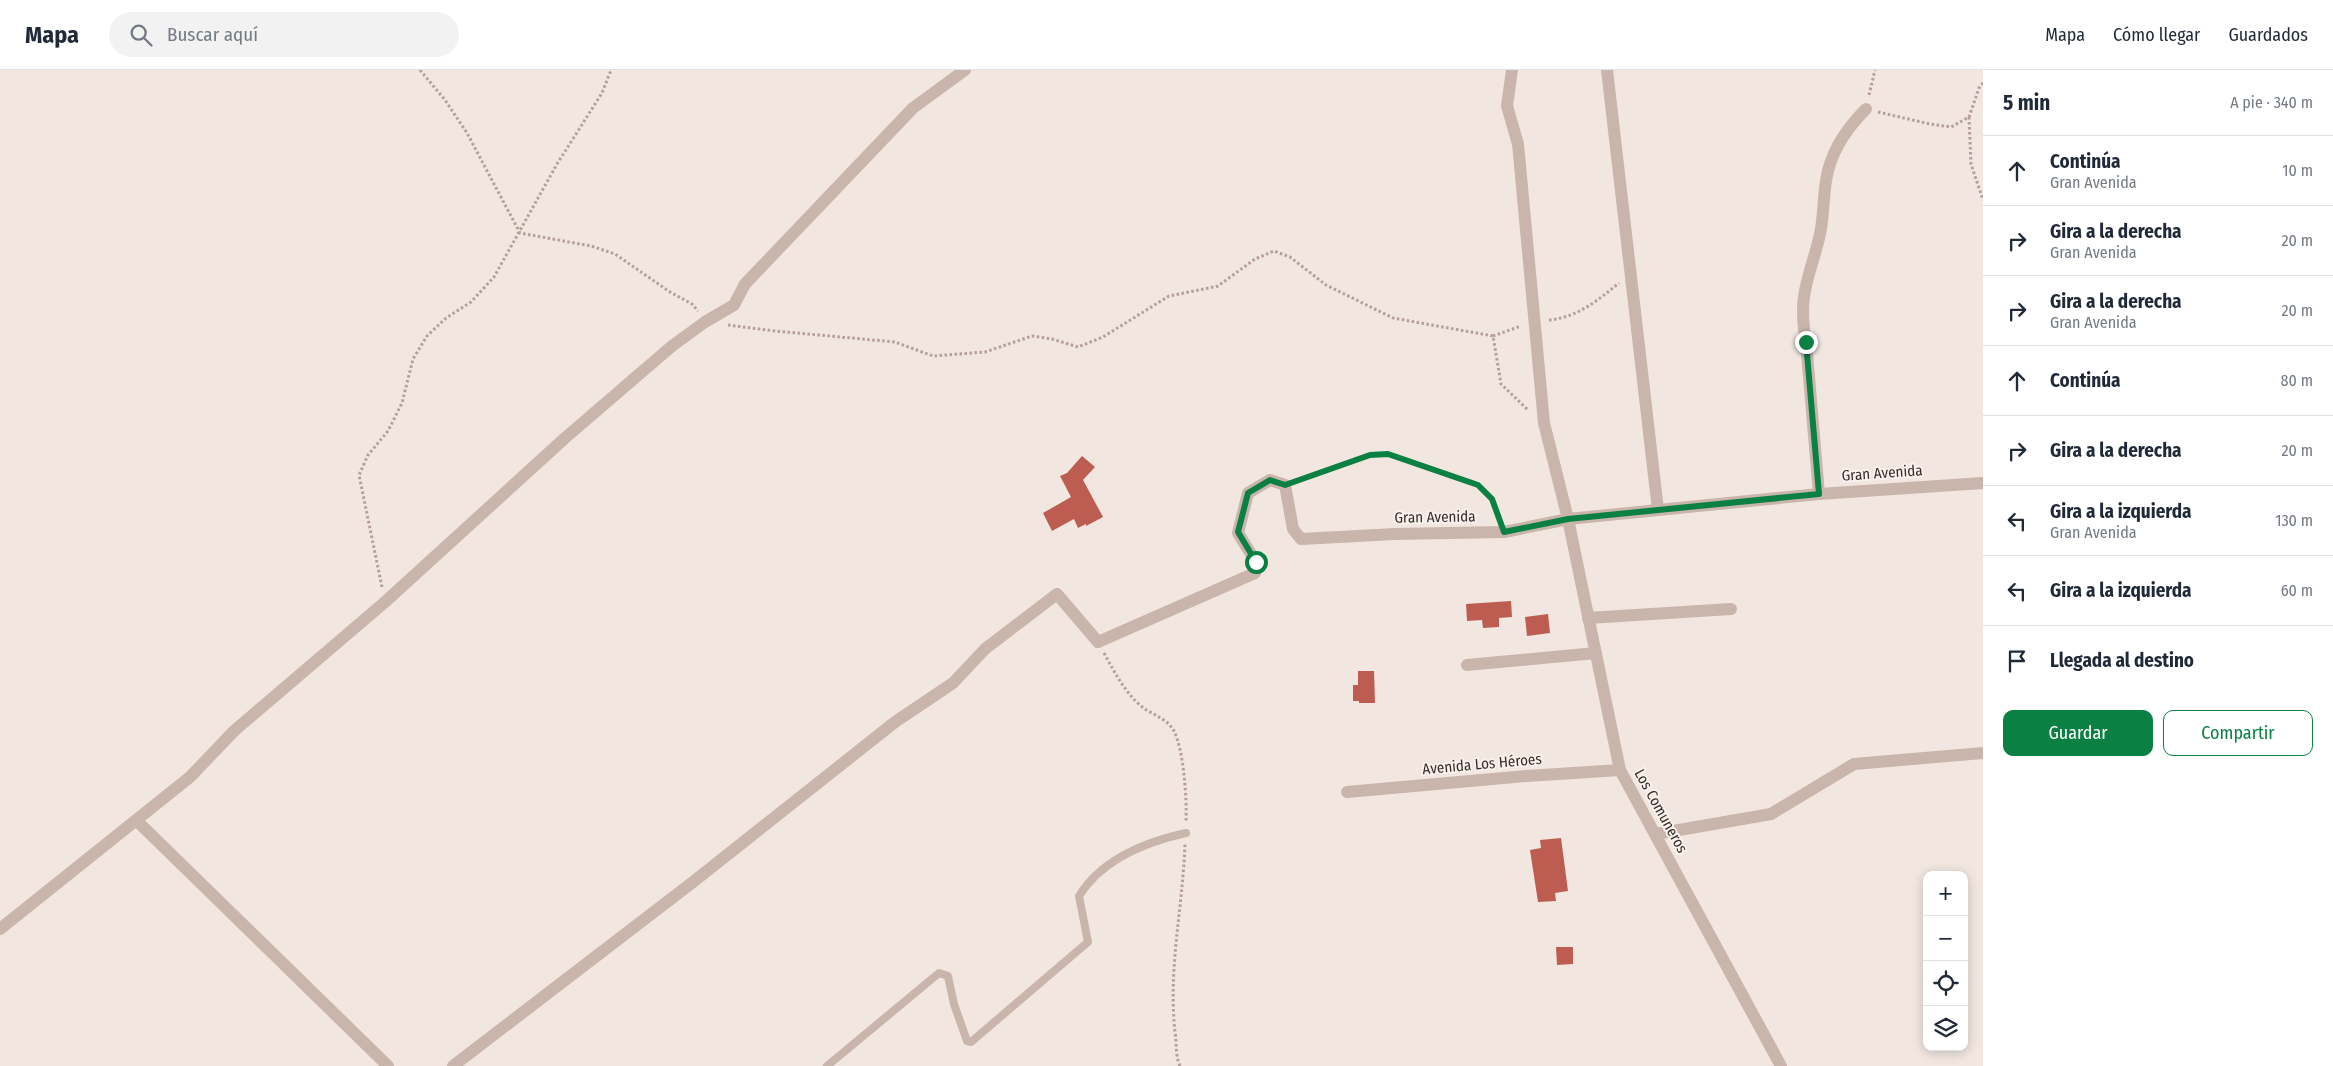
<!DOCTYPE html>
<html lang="es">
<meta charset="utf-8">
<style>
:root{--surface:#fff;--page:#f2f2f3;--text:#1f2937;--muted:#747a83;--line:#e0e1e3;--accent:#0b8043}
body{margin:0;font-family:"Fira Sans Condensed",sans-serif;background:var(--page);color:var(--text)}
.controls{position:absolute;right:15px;bottom:15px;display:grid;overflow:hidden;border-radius:10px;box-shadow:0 2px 12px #0003}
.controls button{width:45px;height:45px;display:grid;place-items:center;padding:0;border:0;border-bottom:1px solid var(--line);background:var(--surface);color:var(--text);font:25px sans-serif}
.stop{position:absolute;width:15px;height:15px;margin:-11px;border:4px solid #0b8043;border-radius:50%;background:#fff}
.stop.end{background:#0b8043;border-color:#fff;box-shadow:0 1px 5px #0008}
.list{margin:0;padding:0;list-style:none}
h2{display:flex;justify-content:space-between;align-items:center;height:65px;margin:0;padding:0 20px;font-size:21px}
h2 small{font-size:16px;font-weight:400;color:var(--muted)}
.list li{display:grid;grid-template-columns:32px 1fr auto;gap:15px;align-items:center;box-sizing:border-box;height:70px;padding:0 20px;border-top:1px solid var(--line)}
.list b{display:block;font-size:19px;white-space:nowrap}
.list p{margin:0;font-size:16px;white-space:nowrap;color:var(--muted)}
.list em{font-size:16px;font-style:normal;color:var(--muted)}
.actions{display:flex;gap:10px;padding:15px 20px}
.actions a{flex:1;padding:11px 0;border:1px solid var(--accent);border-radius:10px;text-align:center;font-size:18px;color:var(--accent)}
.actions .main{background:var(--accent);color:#fff}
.icon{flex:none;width:28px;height:28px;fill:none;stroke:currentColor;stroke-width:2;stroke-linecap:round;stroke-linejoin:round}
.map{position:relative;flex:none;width:1983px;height:996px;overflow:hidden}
header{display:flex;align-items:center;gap:30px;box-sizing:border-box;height:70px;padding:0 25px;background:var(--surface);border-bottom:1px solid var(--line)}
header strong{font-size:24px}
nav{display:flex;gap:28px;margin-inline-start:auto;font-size:18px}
.search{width:350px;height:45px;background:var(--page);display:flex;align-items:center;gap:12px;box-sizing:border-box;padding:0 18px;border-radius:28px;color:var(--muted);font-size:19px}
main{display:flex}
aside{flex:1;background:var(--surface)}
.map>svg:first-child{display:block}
.building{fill:#bd5d51}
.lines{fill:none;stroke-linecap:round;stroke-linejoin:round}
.path{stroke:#b59f96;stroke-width:3;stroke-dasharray:2.5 2.5;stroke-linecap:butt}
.service{stroke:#c9b5ac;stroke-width:8}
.minor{stroke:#c9b5ac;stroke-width:12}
.route{stroke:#0b8043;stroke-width:6}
.labels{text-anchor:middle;stroke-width:4;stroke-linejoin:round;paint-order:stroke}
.street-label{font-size:15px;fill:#372d2a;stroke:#f9f1ec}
</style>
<header>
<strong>Mapa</strong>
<div class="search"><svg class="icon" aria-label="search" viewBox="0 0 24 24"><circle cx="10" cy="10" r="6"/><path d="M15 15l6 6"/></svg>Buscar aquí</div>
<nav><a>Mapa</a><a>Cómo llegar</a><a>Guardados</a></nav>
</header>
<main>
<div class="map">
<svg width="1983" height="996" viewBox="0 0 1983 996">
<rect width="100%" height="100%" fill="#f1e6e0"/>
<!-- building -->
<g class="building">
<polygon points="1082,386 1095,397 1083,410 1103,447 1086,456 1086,454 1078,458 1074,449 1052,461 1043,443 1071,427 1060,406 1067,403"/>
<polygon points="1511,531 1512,547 1499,548 1499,557 1483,558 1482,550 1467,551 1466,534"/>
<polygon points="1548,544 1550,563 1527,566 1525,547"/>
<polygon points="1358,601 1374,601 1375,633 1359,633 1359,631 1353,631 1353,615 1358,615"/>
<polygon points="1561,768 1568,821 1555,823 1556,831 1538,832 1530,780 1541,778 1540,770"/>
<polygon points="1556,877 1573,877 1573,894 1557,895"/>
</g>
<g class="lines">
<!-- path -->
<g class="path">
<polyline points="420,0 445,30 467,63 520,163 591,176 615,184 670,222 692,234 698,241"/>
<polyline points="1869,25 1875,0"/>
<polyline points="1878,42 1930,54 1951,57 1969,47 1979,18 1983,13"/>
<polyline points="1969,47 1971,94 1983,130"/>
<path d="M1549,250C1578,247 1597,231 1619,213"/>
<polyline points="728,255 775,261 895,272 933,286 985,282 1032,266 1052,269 1078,277 1103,267 1169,226 1218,216 1255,189 1274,181 1290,187 1326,215 1393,248 1493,266 1501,314 1528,340"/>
<polyline points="1493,266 1521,256"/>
<polyline points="1297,411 1370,385 1388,384 1478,415 1492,429 1499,448"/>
<polyline points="382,517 359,405 368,385 388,361 402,333 413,289 427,266 446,248 471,232 494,207 557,94 602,23 611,0"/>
<path d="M1104,583C1115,603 1124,621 1141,636C1152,645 1167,648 1174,661C1184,681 1187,730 1186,752"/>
<path d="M1180,996C1175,985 1177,974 1175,962C1168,898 1183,837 1185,773"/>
</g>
<!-- service -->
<path class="service" d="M827,996L939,903L948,906L954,934L967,971L971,972L1088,872L1079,826C1102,789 1145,772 1186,763"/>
<!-- minor -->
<g class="minor">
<polyline points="1512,0 1507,36 1518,74 1544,353 1568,449 1620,700 1781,996"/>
<polyline points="1607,0 1658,440"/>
<path d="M1819,424L1806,272C1797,223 1810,208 1820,164C1824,146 1823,128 1826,111C1830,82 1846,59 1866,39"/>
<polyline points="1588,548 1731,539"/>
<polyline points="1467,595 1596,583"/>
<polyline points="1347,722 1527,706 1620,700"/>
<polyline points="137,751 388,996"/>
<polyline points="1656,764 1771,744 1854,694 1983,683"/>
<polyline points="0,859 190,707 234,661 385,532 565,368 672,276 705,252 734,235 745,214 913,38 965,0"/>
<polyline points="453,996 693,812 895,652 953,613 985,579 1057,524 1098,572 1255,503 1256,492 1238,463 1248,423 1270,410 1285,415 1293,459 1301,469 1395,464 1504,462 1568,449 1819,424 1983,413"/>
</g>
</g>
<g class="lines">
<!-- route -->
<polyline class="route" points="1256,492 1238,462 1248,423 1270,410 1285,415 1370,385 1388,384 1478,415 1492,429 1504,462 1568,449 1819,424 1806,272"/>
</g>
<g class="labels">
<!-- street labels -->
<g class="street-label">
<text transform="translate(1882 403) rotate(-4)" y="5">Gran Avenida</text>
<text transform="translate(1435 447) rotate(-1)" y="5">Gran Avenida</text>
<text transform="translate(1482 694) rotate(-5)" y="5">Avenida Los Héroes</text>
<text transform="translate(1661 741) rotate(61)" y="5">Los Comuneros</text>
</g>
</g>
</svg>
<div class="controls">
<button>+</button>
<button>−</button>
<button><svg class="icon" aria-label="locate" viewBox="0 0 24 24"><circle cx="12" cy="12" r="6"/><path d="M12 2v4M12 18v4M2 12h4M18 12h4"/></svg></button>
<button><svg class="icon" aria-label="layers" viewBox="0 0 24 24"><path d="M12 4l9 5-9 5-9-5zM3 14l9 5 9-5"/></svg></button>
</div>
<div class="stop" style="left:1256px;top:492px"></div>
<div class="stop end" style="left:1806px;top:272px"></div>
</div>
<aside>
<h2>5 min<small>A pie · 340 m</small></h2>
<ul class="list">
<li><svg class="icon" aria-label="ahead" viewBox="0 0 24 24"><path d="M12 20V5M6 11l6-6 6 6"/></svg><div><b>Continúa</b><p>Gran Avenida</p></div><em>10 m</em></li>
<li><svg class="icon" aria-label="right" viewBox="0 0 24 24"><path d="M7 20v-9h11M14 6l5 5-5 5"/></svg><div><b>Gira a la derecha</b><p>Gran Avenida</p></div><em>20 m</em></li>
<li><svg class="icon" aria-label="right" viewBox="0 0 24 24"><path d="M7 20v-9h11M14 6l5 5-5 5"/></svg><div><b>Gira a la derecha</b><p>Gran Avenida</p></div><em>20 m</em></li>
<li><svg class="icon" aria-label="ahead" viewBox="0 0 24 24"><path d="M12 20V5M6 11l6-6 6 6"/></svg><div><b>Continúa</b></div><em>80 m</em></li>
<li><svg class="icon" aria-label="right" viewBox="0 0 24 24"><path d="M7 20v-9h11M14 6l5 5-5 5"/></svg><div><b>Gira a la derecha</b></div><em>20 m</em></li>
<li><svg class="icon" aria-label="left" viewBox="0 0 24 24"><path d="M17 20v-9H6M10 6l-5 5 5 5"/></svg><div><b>Gira a la izquierda</b><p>Gran Avenida</p></div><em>130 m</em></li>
<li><svg class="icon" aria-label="left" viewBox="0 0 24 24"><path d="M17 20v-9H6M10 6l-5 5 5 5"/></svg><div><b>Gira a la izquierda</b></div><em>60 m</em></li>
<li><svg class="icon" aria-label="arrive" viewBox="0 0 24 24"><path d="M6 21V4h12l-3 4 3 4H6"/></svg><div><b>Llegada al destino</b></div></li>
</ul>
<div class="actions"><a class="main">Guardar</a><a>Compartir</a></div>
</aside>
</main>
